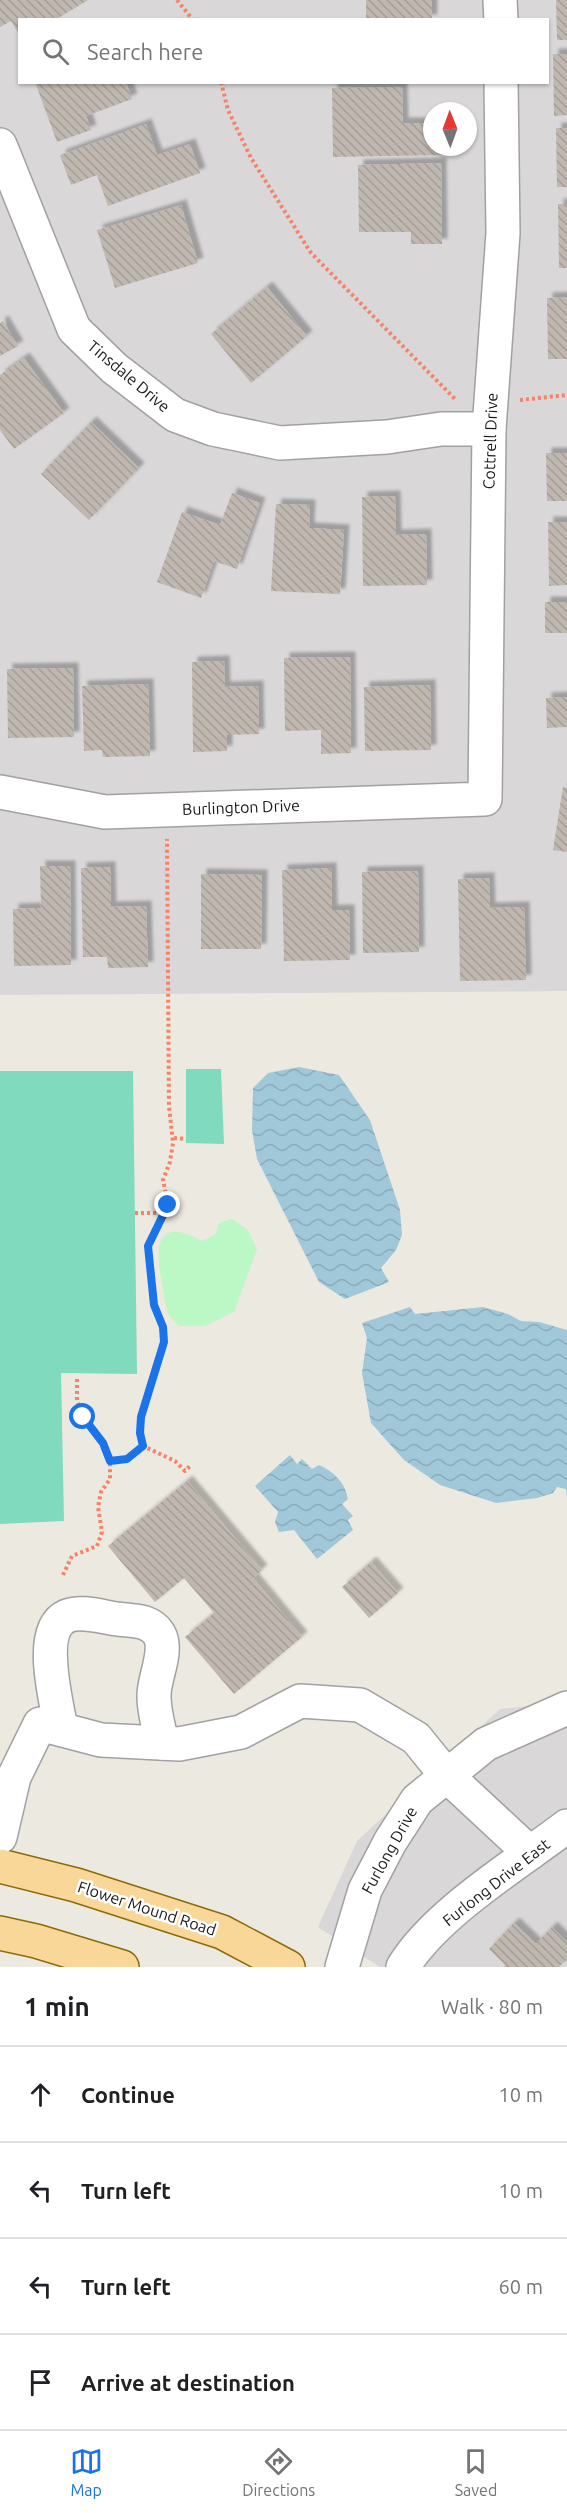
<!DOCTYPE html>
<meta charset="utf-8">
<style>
:root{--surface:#fff;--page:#f2f2f2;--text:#202124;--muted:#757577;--line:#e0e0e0;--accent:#1a73e8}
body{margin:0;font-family:Ubuntu,sans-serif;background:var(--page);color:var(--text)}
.compass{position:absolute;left:423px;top:102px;width:54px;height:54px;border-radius:50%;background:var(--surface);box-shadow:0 2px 4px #0004;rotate:359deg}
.stop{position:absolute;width:18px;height:18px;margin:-14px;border:4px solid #1a73e8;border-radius:50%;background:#fff}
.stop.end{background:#1a73e8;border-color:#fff;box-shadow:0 2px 6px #0008}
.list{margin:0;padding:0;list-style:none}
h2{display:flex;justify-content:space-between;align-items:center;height:78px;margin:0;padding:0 24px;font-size:26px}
h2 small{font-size:20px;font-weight:400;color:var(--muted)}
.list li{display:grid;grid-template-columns:39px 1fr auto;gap:18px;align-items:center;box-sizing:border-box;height:96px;padding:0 24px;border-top:2px solid var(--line)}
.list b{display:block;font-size:22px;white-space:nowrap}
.list em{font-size:20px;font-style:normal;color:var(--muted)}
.icon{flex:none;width:33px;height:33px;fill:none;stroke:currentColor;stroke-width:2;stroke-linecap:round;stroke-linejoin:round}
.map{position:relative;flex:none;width:567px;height:1967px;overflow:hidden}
.search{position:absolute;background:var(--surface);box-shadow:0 2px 4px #0004;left:18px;right:18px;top:18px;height:66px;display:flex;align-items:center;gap:15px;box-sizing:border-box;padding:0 21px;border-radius:0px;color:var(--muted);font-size:22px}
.sheet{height:462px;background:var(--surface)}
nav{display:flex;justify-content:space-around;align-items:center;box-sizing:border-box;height:84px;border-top:2px solid var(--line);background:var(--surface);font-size:16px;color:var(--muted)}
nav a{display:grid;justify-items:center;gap:3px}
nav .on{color:var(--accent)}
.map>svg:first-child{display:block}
.residential{fill:#d9d7d7;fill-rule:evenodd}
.park{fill:#bcf7c6}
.pitch{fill:#7fdabe}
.water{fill:url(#water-waves)}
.building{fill:url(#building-back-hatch);filter:url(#shadow)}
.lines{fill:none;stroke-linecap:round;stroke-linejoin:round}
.minor-casing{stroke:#a1a1a1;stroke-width:36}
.major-casing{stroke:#8c6b05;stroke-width:36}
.path{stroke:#f58368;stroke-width:4;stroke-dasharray:3 3;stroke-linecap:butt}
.minor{stroke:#fff;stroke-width:33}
.major{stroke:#f8d799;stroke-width:33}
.route{stroke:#1a73e8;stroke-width:8}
.labels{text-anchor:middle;stroke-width:5;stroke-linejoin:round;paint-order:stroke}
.street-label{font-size:16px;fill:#1a1a1a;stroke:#fff}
</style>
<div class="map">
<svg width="567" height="1967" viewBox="0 0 567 1967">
<defs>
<pattern id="water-waves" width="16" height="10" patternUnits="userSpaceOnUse" patternTransform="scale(1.5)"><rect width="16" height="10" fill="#a1c8d9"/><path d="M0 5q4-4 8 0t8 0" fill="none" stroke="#8aabba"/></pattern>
<pattern id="building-back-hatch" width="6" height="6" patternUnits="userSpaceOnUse" patternTransform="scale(1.5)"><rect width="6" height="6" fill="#c0b8b0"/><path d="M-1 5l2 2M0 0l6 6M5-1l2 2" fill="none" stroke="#a49e97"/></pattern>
<filter id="shadow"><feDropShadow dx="5.5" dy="-5.5" stdDeviation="1.5" flood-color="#0004"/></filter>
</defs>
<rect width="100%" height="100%" fill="#ece9e0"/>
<!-- residential -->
<g class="residential">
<path d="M0,0H567V991L0,995ZM20,20H548V82H20ZM432,111H468V147H432Z"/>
<polygon points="567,1702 567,1967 380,1967 318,1927 357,1841 500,1709"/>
</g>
<!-- park -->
<path class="park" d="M232,1219L248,1230L257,1249L234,1312L205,1326H179C175,1322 169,1317 167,1311C165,1304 164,1295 163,1288C155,1252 153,1214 202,1241L215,1235L219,1223Z"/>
<!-- pitch -->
<g class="pitch">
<polygon points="186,1069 221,1069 224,1144 186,1143"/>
<polygon points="0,1071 133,1071 137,1374 61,1373 64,1521 0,1524"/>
</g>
<!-- water -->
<g class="water">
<polygon points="299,1067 339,1075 370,1120 400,1210 402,1235 396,1250 381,1268 389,1282 345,1299 319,1282 257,1159 252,1130 253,1088 268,1073"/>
<polygon points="410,1307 415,1314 483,1307 508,1314 521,1321 539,1322 567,1330 567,1496 566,1489 557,1487 553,1493 537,1498 496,1503 440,1485 404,1460 371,1423 362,1373 367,1338 362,1323"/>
<path d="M290,1455L297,1464L302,1459L312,1469L319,1465C333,1471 345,1482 348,1499L342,1504L353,1516L348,1520L353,1530L317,1559L294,1530L279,1532L275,1522L278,1512L255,1486Z"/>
</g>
<!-- building -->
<g class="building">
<polygon points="0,0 88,0 55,20 20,20 20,36 11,21 0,27"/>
<rect x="366" y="0" width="66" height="20"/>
<polygon points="556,0 567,0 567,40 557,40"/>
<polygon points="553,54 567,54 567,115 554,116"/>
<polygon points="35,82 126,82 132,99 86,116 91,130 57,142"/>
<polygon points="402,87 403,123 432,123 432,147 443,147 443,155 333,157 332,88"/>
<polygon points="146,124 157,155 190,144 200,173 108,206 97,175 71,185 60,155"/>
<polygon points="556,128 567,128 567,187 557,187"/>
<polygon points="441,163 442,244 411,244 411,232 359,232 358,165"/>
<polygon points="558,204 567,204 567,268 559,268"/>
<polygon points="181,205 198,263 115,288 97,230"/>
<polygon points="267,287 307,336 251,383 211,334"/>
<polygon points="567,297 567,359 548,359 547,298"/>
<polygon points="3,321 18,346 0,356 0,323"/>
<polygon points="24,358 64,413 14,449 0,430 0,375"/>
<polygon points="91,422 139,468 89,520 41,474"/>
<polygon points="546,453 567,453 567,501 547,501"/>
<polygon points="232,493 260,503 237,569 214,561 201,598 157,582 182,512 220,525"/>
<polygon points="395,496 396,535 426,534 427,585 363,586 362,497"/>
<polygon points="276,504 310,505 309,528 344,530 340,594 271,591"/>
<polygon points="548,522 567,522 567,585 549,586"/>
<rect x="545" y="602" width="22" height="31"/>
<polygon points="350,657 351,753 321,754 321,730 285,731 284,658"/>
<polygon points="224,661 225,687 258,686 259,734 227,735 227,751 193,752 192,662"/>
<polygon points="73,668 74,737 8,738 7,669"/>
<polygon points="148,684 150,756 103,757 102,750 84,751 82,686"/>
<polygon points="430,685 431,750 365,751 364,687"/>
<polygon points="567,697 567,727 547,728 546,698"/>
<polygon points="563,787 567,788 567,852 553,850"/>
<polygon points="40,866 70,866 71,965 14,966 13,909 41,908"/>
<polygon points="110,867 111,907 146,906 148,967 108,968 107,957 83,957 81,868"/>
<polygon points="331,868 332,910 349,910 350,960 284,961 282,870"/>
<polygon points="418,871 419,952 363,953 362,872"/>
<polygon points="201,874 262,875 261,949 201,949"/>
<polygon points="489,878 490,908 524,907 526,980 460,981 458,879"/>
<polygon points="187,1481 262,1570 253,1578 302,1637 234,1694 185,1637 214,1613 184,1578 155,1602 108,1546"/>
<polygon points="371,1562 398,1593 369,1618 342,1587"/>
<polygon points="514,1923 536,1944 552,1927 567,1942 567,1959 559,1967 504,1967 505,1965 489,1949"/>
</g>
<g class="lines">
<!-- minor casing -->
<g class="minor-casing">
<g id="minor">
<polyline points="500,0 501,20"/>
<polyline points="0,145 74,329 114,368 175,415 213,429 280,443 387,437 441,429 489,429"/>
<polyline points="0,792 105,812 485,799 489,429 503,233 501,82"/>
<path d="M61,1729C57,1703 36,1630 67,1616C81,1610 102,1617 117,1619C131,1621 150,1619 159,1634C169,1651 153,1679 154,1697C154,1712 159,1728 162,1743"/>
<polyline points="0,1837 14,1777 40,1724 101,1740 179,1744 241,1732 300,1701 360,1705 416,1738 446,1775 530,1853"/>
<polyline points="342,1967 365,1890 390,1842 417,1800 486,1744 567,1708"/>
<path d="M403,1967C435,1914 517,1864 567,1826"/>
</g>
</g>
<!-- major casing -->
<g class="major-casing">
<g id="major">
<polyline points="0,1866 76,1885 222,1932 288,1967"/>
<polyline points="0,1933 36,1941 122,1967"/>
</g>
</g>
<!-- path -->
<g class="path">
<polyline points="177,0 193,20"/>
<polyline points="221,82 228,110 251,158 311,253 455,399"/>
<polyline points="520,400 567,395"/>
<polyline points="174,1138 186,1139"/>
<polyline points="135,1213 164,1213"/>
<polyline points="77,1379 77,1401 83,1417 103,1443 110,1461"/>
<polyline points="143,1446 140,1433 141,1417 164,1342 163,1327 154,1305 148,1246 168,1205 163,1180 170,1162 173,1143 169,1106 167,839"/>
<polyline points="63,1575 72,1556 97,1546 102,1532 98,1507 101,1492 110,1479 110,1461 127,1459 143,1446 175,1461 185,1471 190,1466"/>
</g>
<!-- minor -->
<use href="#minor" class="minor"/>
<!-- major -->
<use href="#major" class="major"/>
</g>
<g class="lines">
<!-- route -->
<polyline class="route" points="83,1417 103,1443 110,1461 127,1459 143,1446 140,1433 141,1417 164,1342 163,1327 154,1305 148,1246 168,1205"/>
</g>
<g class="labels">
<!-- street labels -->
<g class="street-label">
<text transform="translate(129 376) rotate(40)" y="6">Tinsdale Drive</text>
<text transform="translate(490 441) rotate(-88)" y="6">Cottrell Drive</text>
<text transform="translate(241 807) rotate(-2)" y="6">Burlington Drive</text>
<text transform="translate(389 1850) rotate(-61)" y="6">Furlong Drive</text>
<text transform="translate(496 1882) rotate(-38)" y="6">Furlong Drive East</text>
<text transform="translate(147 1908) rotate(18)" y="6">Flower Mound Road</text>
</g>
</g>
</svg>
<svg class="compass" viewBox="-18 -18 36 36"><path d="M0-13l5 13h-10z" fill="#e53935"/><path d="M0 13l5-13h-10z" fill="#757577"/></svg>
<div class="stop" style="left:83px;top:1417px"></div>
<div class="stop end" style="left:168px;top:1205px"></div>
<div class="search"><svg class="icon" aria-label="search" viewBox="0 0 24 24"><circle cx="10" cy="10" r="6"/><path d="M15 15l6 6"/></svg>Search here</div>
</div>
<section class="sheet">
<h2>1 min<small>Walk · 80 m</small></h2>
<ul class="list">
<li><svg class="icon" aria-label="ahead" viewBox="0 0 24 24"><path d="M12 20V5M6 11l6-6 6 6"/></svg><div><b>Continue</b></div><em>10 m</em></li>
<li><svg class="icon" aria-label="left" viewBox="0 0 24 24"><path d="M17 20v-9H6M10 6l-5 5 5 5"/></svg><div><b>Turn left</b></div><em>10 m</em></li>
<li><svg class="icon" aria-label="left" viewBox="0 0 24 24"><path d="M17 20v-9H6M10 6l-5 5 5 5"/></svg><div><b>Turn left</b></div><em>60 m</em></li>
<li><svg class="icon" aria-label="arrive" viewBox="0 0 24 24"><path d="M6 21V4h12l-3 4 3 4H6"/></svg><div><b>Arrive at destination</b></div></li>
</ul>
</section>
<nav>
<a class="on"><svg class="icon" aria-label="map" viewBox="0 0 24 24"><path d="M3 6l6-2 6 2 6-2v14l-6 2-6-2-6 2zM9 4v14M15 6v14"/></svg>Map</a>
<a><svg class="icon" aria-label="directions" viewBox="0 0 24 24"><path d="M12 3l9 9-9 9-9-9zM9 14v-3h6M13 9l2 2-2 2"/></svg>Directions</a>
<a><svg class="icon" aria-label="saved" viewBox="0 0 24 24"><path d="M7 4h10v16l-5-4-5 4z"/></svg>Saved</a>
</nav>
